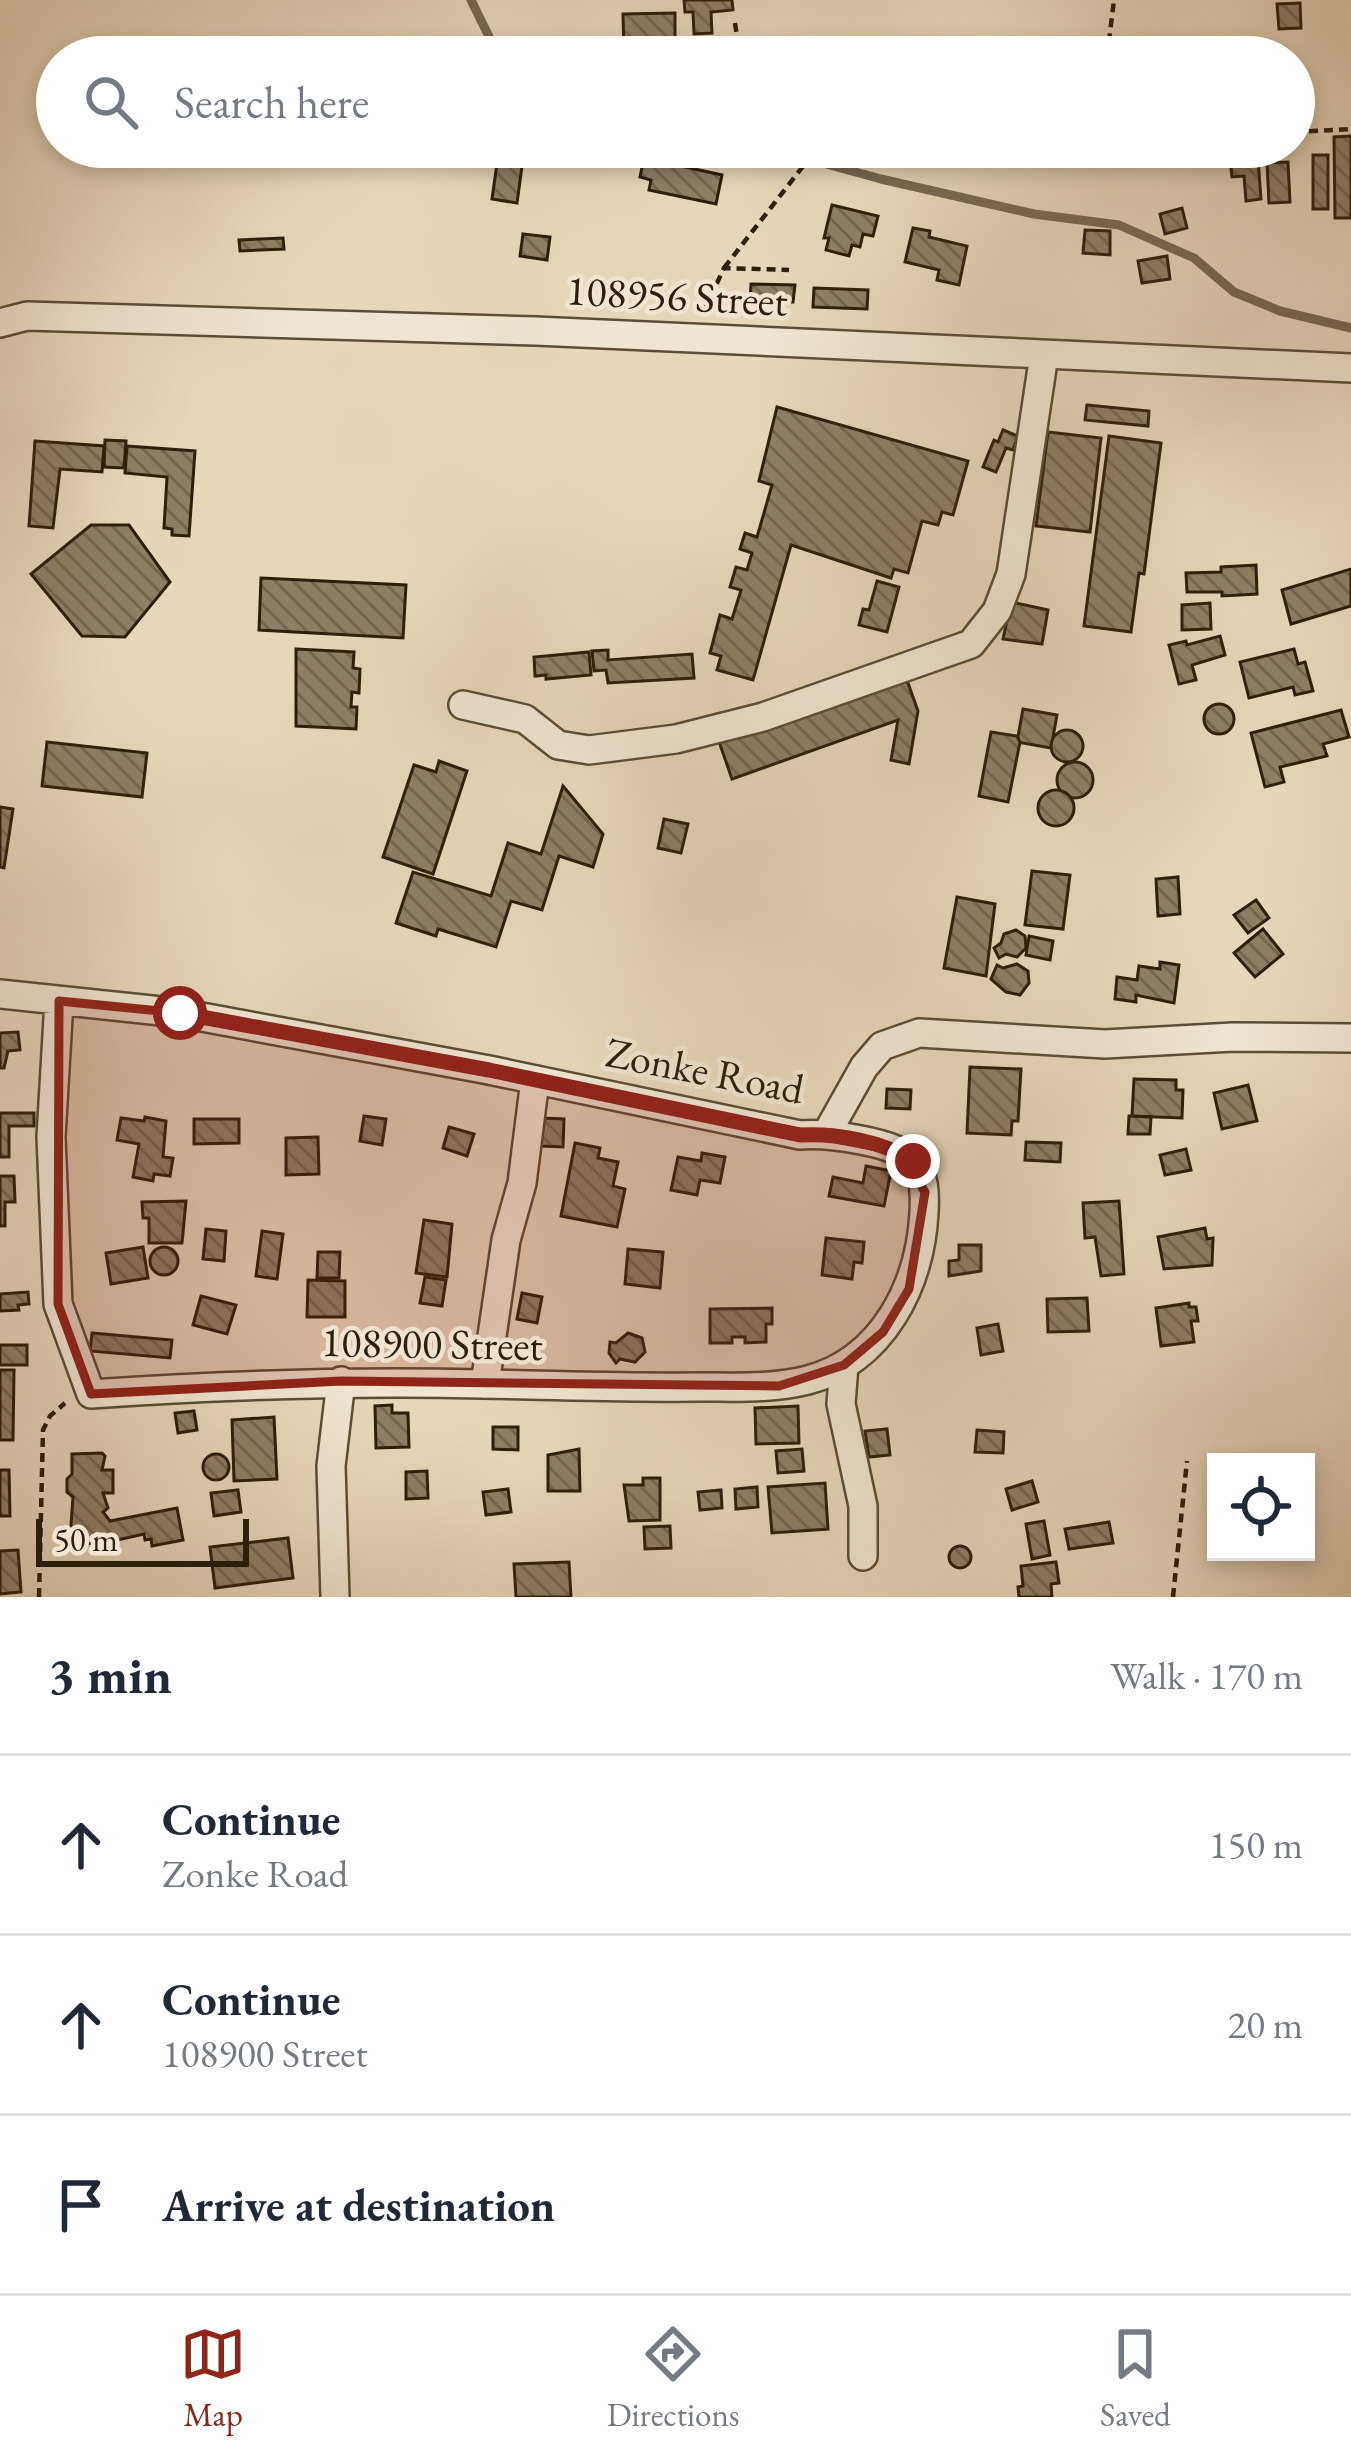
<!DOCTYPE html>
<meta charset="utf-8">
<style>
:root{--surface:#fff;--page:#f2f2f3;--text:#1f2937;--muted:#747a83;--line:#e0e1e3;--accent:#8f2418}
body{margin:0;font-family:"EB Garamond",serif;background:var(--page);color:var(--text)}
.controls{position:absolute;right:36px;bottom:36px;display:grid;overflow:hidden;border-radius:0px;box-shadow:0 6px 18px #0003}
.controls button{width:108px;height:108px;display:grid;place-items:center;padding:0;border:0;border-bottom:3px solid var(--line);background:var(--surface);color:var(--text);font:60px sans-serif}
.scale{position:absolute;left:36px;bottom:30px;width:213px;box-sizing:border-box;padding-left:12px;border:6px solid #2c1f0b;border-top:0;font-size:33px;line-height:42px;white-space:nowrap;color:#2c1f0b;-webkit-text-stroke:9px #efe5d2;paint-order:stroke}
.stop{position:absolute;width:36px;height:36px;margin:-27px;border:9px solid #8f2418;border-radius:50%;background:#fff}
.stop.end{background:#8f2418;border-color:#fff;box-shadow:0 3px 12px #0008}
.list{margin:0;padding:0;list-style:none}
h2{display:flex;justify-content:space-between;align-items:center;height:156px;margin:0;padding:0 48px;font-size:51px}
h2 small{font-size:39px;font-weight:400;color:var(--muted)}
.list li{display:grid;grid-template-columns:78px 1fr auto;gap:36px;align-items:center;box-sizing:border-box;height:180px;padding:0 48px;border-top:3px solid var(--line)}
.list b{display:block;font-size:45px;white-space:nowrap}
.list p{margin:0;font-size:39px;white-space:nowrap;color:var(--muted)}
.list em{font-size:39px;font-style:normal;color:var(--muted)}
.icon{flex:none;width:66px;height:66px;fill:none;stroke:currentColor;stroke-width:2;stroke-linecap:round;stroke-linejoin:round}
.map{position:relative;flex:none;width:1351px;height:1597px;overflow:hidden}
.search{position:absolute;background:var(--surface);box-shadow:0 6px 18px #0003;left:36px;right:36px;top:36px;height:132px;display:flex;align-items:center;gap:30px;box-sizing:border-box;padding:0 42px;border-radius:66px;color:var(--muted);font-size:45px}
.sheet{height:696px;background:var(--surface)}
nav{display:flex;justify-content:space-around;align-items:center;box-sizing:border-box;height:168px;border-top:3px solid var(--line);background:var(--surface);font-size:33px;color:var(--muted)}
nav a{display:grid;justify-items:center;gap:6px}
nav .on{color:var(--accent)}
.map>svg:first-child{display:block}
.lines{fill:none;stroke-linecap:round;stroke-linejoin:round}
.stream{stroke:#766850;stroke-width:9}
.building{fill:url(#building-back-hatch);stroke:#2c1f0b;stroke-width:3}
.minor-casing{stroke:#5a4d37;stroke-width:32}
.path{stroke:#2c1f0b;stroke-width:4.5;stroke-dasharray:9 6;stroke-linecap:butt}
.minor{stroke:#efe5d2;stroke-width:27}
.route{stroke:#8f2418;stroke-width:15}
.marked{fill:#8f2418;fill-opacity:0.2;stroke:#8f2418;stroke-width:9;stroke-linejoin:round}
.labels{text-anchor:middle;stroke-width:9;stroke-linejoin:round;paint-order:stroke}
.street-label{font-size:42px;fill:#2c1f0b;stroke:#efe5d2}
</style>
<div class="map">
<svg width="1351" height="1597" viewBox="0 0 1351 1597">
<defs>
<pattern id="building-back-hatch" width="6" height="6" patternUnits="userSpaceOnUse" patternTransform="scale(3)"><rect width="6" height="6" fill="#8d7f66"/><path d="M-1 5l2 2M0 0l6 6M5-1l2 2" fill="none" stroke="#736752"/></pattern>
</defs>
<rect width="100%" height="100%" fill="#e6d7ba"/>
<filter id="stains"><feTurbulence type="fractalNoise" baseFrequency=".00167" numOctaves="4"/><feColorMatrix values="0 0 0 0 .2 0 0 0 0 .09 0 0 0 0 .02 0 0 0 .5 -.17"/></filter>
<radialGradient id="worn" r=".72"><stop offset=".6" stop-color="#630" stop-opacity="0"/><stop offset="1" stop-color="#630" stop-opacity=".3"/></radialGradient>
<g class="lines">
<!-- stream -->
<g class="stream">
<polyline points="471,0 499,57"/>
<polyline points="764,147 881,179 1034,214 1119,225 1194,258 1234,292 1280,311 1351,328"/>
</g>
</g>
<!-- building -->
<g class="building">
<polygon points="684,0 732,0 733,10 711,12 712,33 694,34 693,12 685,12"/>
<polygon points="1300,3 1301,28 1279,29 1277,4"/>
<polygon points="675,13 675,51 624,52 623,14"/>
<polygon points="542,41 580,52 579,57 538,57"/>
<polygon points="1351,136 1351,218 1335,218 1334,137"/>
<rect x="1313" y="155" width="15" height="54"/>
<polygon points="498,156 523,159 517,203 492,199"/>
<polygon points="644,158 722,175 716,204 649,190 651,180 640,177"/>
<polygon points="1258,159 1261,199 1246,201 1244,176 1232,177 1230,161"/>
<polygon points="1288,162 1290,202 1269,203 1267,163"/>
<polygon points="832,205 878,216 873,236 863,234 860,247 852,245 849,256 826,250 829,238 824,238"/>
<polygon points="1182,208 1187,228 1165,234 1160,214"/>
<polygon points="913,228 930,231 929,237 967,246 959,285 937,280 939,270 905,262"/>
<polygon points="1085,230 1110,231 1110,255 1083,253"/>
<polygon points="523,234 550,237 547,260 520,256"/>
<polygon points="283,238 284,249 240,251 239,240"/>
<polygon points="1167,256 1170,279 1142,283 1138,261"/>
<polygon points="751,284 795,285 793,302 750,302"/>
<polygon points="814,288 868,290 867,309 813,307"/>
<polygon points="1087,405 1149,411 1148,426 1085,420"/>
<polygon points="777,407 968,461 953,515 942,512 938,525 922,521 908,573 894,569 891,578 791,545 753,680 717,670 721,656 710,653 720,615 732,619 741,590 730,587 736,567 747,570 752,553 740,549 745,533 757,537 772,485 759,481"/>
<polygon points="1003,430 1018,436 1013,450 1006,448 996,472 983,467 994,440 998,442"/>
<polygon points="1048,432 1101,438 1090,532 1036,526"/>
<polygon points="1109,436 1161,443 1144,574 1139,573 1131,632 1084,626"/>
<polygon points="105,440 126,441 124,468 104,467"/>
<polygon points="35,441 104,446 102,472 60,469 53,528 29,526"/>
<polygon points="127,446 195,451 189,536 172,535 172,529 164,528 167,477 125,473"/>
<polygon points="91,525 129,525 170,582 125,637 82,636 31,574"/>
<polygon points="1256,565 1257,594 1222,596 1222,592 1187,592 1186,573 1221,572 1221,567"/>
<polygon points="1351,569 1351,606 1291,624 1282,590"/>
<polygon points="261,578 406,585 403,638 259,630"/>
<polygon points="877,581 899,587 887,632 859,625 863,609 869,610"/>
<polygon points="1011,602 1048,610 1042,644 1003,639"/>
<polygon points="1210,603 1211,629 1182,630 1182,605"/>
<polygon points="1220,636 1225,655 1192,665 1196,680 1179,684 1169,645 1186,641 1187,645"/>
<polygon points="296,649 354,652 353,668 360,669 359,693 352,692 351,707 357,707 356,729 296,726"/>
<polygon points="1294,649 1298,664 1305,662 1313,691 1295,695 1293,687 1249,698 1240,662"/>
<polygon points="608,650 608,660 692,654 694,678 608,683 606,670 594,671 592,651"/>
<polygon points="589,652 591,675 546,679 546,675 535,676 534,657"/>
<polygon points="903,669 918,711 909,764 891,760 898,720 732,779 717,736"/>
<circle cx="1219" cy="719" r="15"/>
<polygon points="1023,709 1057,715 1051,748 1017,742"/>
<polygon points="1341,710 1349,737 1323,744 1327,756 1280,767 1284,782 1265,787 1251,733"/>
<circle cx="1067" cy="746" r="16"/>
<polygon points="991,732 1017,736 1020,742 1008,802 979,796"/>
<polygon points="47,742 147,753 142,797 42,786"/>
<polygon points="439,761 467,771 433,874 383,857 414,765 436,772"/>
<circle cx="1075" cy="780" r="18"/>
<polygon points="563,786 603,834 593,867 559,856 542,910 511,901 496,947 438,929 436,936 396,923 413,872 491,896 508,843 541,854"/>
<circle cx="1056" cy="808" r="18"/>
<polygon points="0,807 13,809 4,868 0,867"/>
<polygon points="664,819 688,824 681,853 658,848"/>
<polygon points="1032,871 1070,875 1063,929 1025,925"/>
<polygon points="1178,877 1180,914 1158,916 1156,879"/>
<polygon points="957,897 995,904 986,976 944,968"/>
<polygon points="1256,900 1269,918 1248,933 1234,915"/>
<polygon points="1263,929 1283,954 1255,977 1234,953"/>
<polygon points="1016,930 1025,936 1026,948 1017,957 1006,954 999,958 994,948 1001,943 1004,934"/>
<polygon points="1029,936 1053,941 1050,960 1026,955"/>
<polygon points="1160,962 1179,965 1174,1003 1136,995 1136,1002 1115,999 1117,977 1137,980 1139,966 1160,969"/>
<polygon points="1017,964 1028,971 1029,983 1020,995 1006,992 991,979 997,965 1003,968"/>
<polygon points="18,1032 20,1050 8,1051 4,1068 0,1068 0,1033"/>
<polygon points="970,1067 1021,1069 1018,1121 1012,1121 1011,1135 967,1133"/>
<polygon points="1134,1079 1176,1080 1176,1090 1183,1090 1182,1118 1132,1116"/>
<polygon points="1248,1085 1257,1121 1222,1129 1214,1093"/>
<polygon points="887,1089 911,1090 910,1109 886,1108"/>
<polygon points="0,1113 34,1113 34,1126 9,1126 9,1157 0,1157"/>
<polygon points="364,1116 386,1119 382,1145 360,1141"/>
<polygon points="1129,1116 1151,1117 1150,1134 1128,1134"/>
<polygon points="145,1117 166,1121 163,1157 173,1158 170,1176 154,1174 153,1181 133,1177 139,1144 117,1140 121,1118 144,1121"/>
<polygon points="542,1118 564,1119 563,1147 541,1146"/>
<polygon points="194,1119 239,1119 239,1143 194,1144"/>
<polygon points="449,1127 474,1134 467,1156 443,1148"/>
<polygon points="318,1137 319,1174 286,1175 286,1138"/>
<polygon points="1026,1142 1061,1143 1060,1162 1025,1160"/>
<polygon points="575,1143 600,1148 598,1158 618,1162 613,1186 625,1189 617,1227 561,1216"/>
<polygon points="1186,1149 1191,1170 1165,1175 1160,1155"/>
<polygon points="702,1153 725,1157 720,1183 700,1180 697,1195 671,1190 678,1157 701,1161"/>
<polygon points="866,1166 891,1171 884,1206 829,1196 833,1177 863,1183"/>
<polygon points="0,1176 14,1176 15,1202 5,1202 5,1226 0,1226"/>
<polygon points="186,1201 182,1243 149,1243 149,1218 143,1218 142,1202"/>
<polygon points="1119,1201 1124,1274 1101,1276 1095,1237 1085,1238 1083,1203"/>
<polygon points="424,1220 452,1224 447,1277 416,1273"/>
<polygon points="1205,1228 1207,1239 1213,1238 1212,1265 1164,1269 1158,1237"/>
<polygon points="206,1229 226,1231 224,1261 203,1259"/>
<polygon points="262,1231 283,1234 277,1279 256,1276"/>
<polygon points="826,1238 864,1242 862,1263 854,1262 852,1279 822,1275"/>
<polygon points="959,1245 981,1245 981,1271 949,1276 949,1261 959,1260"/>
<polygon points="143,1247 148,1278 111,1284 106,1253"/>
<circle cx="164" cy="1261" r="14"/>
<polygon points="628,1249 663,1252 660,1288 625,1284"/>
<polygon points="318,1252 340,1252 339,1278 317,1278"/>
<polygon points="425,1277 446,1280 442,1306 420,1303"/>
<polygon points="308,1280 345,1281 345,1317 307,1317"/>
<polygon points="28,1292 29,1304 18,1305 19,1310 0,1311 0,1294"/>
<polygon points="522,1293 542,1297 537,1323 517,1319"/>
<polygon points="201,1296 236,1305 227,1334 193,1325"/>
<polygon points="1087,1298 1089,1331 1048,1332 1047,1299"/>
<polygon points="1189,1303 1189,1307 1196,1307 1198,1321 1191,1321 1194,1342 1161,1346 1156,1308"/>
<polygon points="772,1308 772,1324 766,1324 766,1342 745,1343 745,1337 732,1337 732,1343 710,1343 710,1309"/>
<polygon points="998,1324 1003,1351 981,1355 977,1328"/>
<polygon points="92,1333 172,1340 170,1358 90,1351"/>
<polygon points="628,1333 642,1338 645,1352 635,1362 620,1359 616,1363 609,1353 610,1342 616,1343"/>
<rect x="0" y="1345" width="27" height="20"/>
<polygon points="0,1370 14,1370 13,1440 0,1440"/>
<polygon points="392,1405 392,1413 408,1413 409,1447 376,1448 375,1406"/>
<polygon points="798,1406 799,1443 756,1444 755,1408"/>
<polygon points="194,1411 197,1430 178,1433 175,1413"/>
<polygon points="274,1417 277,1479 234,1481 232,1420"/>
<polygon points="493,1427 518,1427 518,1450 493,1449"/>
<polygon points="887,1429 890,1455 869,1457 865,1431"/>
<polygon points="977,1430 1004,1432 1003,1453 975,1452"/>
<polygon points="579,1449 580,1491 548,1491 548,1455"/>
<polygon points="802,1449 804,1471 778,1473 776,1451"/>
<polygon points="102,1453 105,1456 102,1470 113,1470 113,1493 103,1493 108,1508 103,1512 110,1521 177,1508 183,1540 152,1546 151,1539 145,1540 144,1534 104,1543 75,1544 70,1539 73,1497 67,1492 67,1479 72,1474 72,1454"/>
<circle cx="216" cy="1467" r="13"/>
<polygon points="0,1470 9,1470 10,1516 0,1516"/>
<polygon points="427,1471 428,1498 406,1499 406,1472"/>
<polygon points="643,1478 660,1478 660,1520 629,1521 624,1485 643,1485"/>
<polygon points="1032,1481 1038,1502 1012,1510 1006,1489"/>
<polygon points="825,1483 828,1529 772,1533 768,1487"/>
<polygon points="757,1487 758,1507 736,1509 735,1489"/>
<polygon points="508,1489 511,1512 486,1515 483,1492"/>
<polygon points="238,1490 241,1512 214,1516 211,1493"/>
<polygon points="721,1490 722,1508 700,1510 698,1492"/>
<polygon points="1044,1521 1050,1555 1032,1559 1026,1524"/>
<polygon points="1109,1522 1113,1543 1069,1549 1065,1529"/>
<polygon points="670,1526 671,1548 645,1549 644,1527"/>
<polygon points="288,1538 293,1578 215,1588 210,1547"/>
<circle cx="960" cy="1557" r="11"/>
<polygon points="18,1550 21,1592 0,1594 0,1551"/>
<polygon points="569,1562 571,1597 516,1597 514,1564"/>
<polygon points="1056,1562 1059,1583 1051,1584 1052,1597 1019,1597 1018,1587 1023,1586 1021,1566"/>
</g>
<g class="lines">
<!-- minor casing -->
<g class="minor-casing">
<g id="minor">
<polyline points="0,323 27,316 536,331 1351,368"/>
<polyline points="463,705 525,719 558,745 589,750 676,739 763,717 971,644 997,611 1011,574 1044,355"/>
<path d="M0,994L180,1013L489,1070L800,1135C825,1133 896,1141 913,1161C925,1174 925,1196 924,1213C920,1285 883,1360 808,1380C773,1389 736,1387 700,1387C627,1388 554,1385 482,1384C351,1381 222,1385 91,1394L58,1304L51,1137L59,1001"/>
<polyline points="827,1133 864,1067 882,1046 919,1033 1105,1044 1233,1037 1351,1038"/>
<polyline points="844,1365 841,1404 863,1506 863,1556"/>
<polyline points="485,1384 506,1240 522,1183 535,1080"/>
<polyline points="335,1597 331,1466 341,1381"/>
</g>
</g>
<!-- path -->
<g class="path">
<polyline points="735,23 740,57"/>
<polyline points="684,51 692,57"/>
<polyline points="1107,57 1114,0"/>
<polyline points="1294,132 1351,129"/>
<polyline points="921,147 941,153 1039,147"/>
<polyline points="724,268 818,147"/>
<polyline points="704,311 724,268 789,270"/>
<polyline points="39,1597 43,1430 50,1416 65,1403"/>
<polyline points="1173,1597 1187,1461"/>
</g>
<!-- minor -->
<use href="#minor" class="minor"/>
</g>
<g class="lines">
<!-- route -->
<path class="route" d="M180,1013L489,1070L800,1135C836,1133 882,1141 913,1161"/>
</g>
<!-- marked area -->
<path class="marked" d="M59,1001L180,1013L898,1151L925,1192L909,1289L883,1332L844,1365L779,1386L341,1381L91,1394L58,1304Z"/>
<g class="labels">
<!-- street labels -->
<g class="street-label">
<text transform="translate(677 295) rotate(3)" y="15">108956 Street</text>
<text transform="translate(705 1070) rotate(11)" y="15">Zonke Road</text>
<text transform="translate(432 1343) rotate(1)" y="15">108900 Street</text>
</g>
</g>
<rect width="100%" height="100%" filter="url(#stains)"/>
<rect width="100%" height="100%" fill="url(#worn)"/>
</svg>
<div class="controls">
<button><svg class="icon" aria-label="locate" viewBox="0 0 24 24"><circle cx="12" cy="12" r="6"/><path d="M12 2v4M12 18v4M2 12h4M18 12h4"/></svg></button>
</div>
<div class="scale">50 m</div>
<div class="stop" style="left:180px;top:1013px"></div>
<div class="stop end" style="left:913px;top:1161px"></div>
<div class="search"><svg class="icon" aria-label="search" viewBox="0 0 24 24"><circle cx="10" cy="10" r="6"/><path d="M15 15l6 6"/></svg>Search here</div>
</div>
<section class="sheet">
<h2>3 min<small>Walk · 170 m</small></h2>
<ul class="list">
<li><svg class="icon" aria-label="ahead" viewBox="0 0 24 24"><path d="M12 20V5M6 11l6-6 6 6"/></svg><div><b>Continue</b><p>Zonke Road</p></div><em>150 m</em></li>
<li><svg class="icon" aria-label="ahead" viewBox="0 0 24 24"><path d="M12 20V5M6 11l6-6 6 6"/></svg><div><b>Continue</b><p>108900 Street</p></div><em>20 m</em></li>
<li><svg class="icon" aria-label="arrive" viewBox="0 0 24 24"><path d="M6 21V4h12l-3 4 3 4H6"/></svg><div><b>Arrive at destination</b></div></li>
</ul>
</section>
<nav>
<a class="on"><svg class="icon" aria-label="map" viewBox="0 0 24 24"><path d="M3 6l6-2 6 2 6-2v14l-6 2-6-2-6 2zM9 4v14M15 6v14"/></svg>Map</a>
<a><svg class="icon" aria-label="directions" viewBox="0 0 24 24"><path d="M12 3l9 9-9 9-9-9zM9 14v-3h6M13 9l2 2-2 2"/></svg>Directions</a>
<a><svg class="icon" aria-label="saved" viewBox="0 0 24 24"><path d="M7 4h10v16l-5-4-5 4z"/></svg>Saved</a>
</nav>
